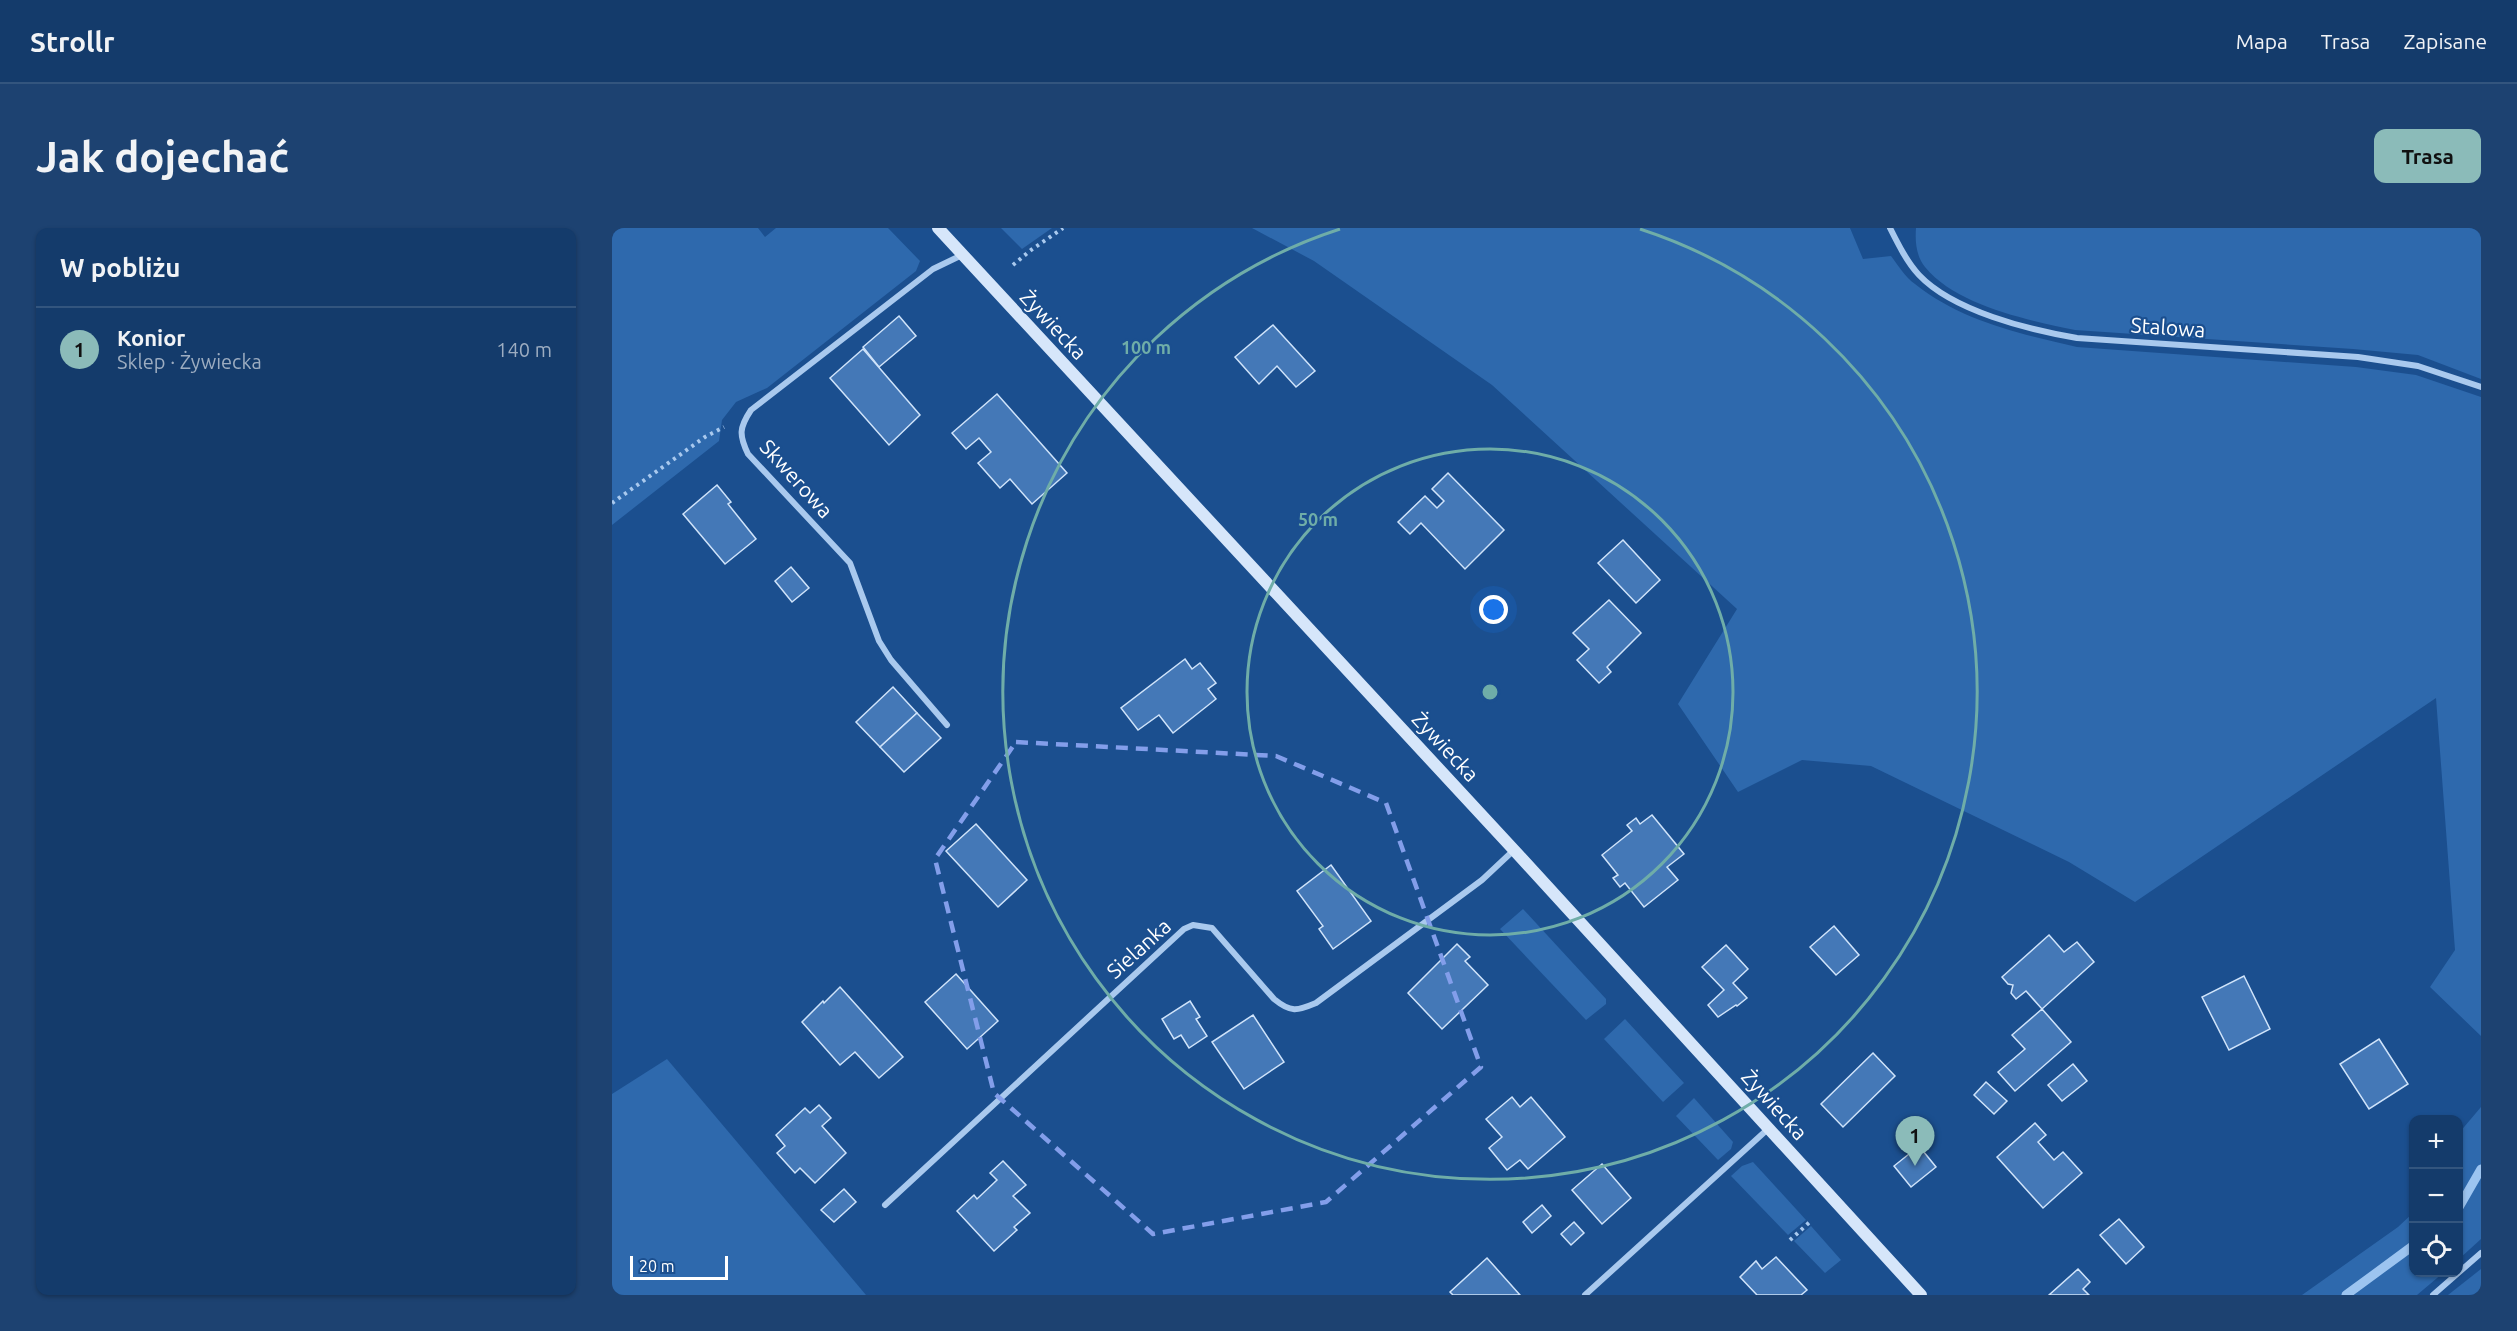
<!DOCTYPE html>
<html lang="pl">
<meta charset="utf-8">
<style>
:root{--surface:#143b6b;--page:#1d4271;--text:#f1f3f6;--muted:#9dadc1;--line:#33557e;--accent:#8bbbb9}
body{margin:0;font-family:Ubuntu,sans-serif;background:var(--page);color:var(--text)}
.controls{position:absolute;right:18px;bottom:18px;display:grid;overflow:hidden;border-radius:12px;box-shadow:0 2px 4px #0004}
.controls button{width:54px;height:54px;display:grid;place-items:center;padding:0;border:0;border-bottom:2px solid var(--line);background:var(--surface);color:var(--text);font:30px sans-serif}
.scale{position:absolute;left:18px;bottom:15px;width:98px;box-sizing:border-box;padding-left:6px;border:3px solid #fff;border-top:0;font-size:16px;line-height:21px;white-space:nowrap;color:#fff;-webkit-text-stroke:4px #1b4f8f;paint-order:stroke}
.you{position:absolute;left:882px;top:382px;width:21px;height:21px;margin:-15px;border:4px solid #fff;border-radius:50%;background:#1a73e8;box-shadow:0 0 0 9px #1a73e833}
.badge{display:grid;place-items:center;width:39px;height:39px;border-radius:50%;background:var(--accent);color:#111;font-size:20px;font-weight:700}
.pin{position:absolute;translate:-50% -50px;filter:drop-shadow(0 2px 3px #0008)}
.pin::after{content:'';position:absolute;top:32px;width:21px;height:18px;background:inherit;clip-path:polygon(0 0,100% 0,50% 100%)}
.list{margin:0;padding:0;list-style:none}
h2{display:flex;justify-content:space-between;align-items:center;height:78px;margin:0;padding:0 24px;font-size:26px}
h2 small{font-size:20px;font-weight:400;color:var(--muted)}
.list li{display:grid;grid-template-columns:39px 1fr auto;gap:18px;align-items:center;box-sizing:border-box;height:84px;padding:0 24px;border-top:2px solid var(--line)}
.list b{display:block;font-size:22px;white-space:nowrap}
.list p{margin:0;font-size:20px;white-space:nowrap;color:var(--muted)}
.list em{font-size:20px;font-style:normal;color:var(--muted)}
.icon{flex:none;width:33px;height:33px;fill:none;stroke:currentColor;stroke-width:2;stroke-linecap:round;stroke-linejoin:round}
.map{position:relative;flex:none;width:1869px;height:1067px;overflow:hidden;border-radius:12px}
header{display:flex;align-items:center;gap:36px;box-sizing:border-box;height:84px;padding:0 30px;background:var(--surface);border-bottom:2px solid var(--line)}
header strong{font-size:28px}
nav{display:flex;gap:33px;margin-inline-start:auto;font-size:21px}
.intro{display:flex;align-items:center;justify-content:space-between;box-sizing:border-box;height:144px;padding:0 36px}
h1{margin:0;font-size:42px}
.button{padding:15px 27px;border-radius:12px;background:var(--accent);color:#111;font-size:21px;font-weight:700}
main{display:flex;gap:36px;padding:0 36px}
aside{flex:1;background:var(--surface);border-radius:12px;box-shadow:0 2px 4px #0004}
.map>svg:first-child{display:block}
.green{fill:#2e69ad}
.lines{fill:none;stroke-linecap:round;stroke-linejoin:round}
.stream{stroke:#9cc4f0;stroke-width:9}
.building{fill:#4478b7;stroke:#cfe3fa;stroke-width:1.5}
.path{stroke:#a9c9ee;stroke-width:4;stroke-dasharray:3 4.5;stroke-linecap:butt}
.minor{stroke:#a9c9ee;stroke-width:6}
.secondary{stroke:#d6e6fa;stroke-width:12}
.marked{fill:none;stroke:#839eea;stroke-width:4.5;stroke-dasharray:12 8;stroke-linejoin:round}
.ring{fill:none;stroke:#6fada8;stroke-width:3}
.labels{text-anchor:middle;stroke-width:4.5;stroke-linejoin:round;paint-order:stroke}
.street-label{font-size:21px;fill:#fff;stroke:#1b4f8f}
.centre{fill:#6fada8;stroke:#1b4f8f;stroke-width:3}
.ring-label{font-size:18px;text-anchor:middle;font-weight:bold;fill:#6fada8;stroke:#1b4f8f;stroke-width:4.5;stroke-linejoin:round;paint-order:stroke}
</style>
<header>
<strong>Strollr</strong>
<nav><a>Mapa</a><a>Trasa</a><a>Zapisane</a></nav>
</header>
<div class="intro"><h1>Jak dojechać</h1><a class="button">Trasa</a></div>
<main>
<aside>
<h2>W pobliżu<small></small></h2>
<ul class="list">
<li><span class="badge">1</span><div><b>Konior</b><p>Sklep · Żywiecka</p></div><em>140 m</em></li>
</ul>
</aside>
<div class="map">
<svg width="1869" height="1067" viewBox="0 0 1869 1067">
<rect width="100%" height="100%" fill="#1b4f8f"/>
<!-- green -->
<g class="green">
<polygon points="0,0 146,0 153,9 164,0 276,0 308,33 304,43 155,160 124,174 110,192 107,213 0,297"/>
<polygon points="389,0 440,0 410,21"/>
<path d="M640,0H1238L1251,31L1279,28C1286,37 1293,49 1303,56C1349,93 1409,106 1465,119L1744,139L1804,147L1869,169V808L1818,759L1843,722L1824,470L1523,674L1457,634L1259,538L1190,532L1126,564L1066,476L1125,381L880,157L702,33Z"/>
<path d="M1304,0H1869V151L1806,127L1741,121L1463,102C1416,92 1345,78 1313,39C1304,28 1303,13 1304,0Z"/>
<polygon points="911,681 994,771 994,776 974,792 888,701"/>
<polygon points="1013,791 1072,855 1051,874 992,811"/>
<polygon points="55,831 254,1067 0,1067 0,866"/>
<polygon points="1082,870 1121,914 1119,921 1106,932 1064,888"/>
<polygon points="1869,879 1869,1011 1847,1031 1847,905"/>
<polygon points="1141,934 1194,992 1176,1007 1119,948 1130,938"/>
<polygon points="1801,985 1802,1044 1831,1045 1805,1067 1690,1067 1786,999"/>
<polygon points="1199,998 1229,1032 1213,1045 1182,1013"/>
<polygon points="1869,1041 1869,1067 1836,1067"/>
</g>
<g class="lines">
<!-- stream -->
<g class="stream">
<polyline points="1846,981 1869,941"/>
<polyline points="1734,1067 1802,1017"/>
</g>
</g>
<!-- building -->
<g class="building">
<polygon points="287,88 304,108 267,139 251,119"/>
<polygon points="661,97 703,143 684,159 665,138 647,156 623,129"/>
<polygon points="251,121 308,187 277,217 218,150"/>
<polygon points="385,166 455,245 420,276 398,251 388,260 366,235 379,224 367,210 354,221 340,205"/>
<polygon points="836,245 892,302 853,341 809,295 798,306 786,294 813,268 825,280 832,273 820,261"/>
<polygon points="105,257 119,274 116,276 144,311 113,336 71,286"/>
<polygon points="1011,312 1048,352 1024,375 986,335"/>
<polygon points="179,339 197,360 180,374 163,353"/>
<polygon points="997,372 1029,405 995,439 999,444 987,455 965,432 977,421 961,405"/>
<polygon points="573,431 580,441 588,435 604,455 596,461 604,471 561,505 547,487 526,502 509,480"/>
<polygon points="281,459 305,485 268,519 244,494"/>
<polygon points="305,485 329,510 292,544 268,519"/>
<polygon points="1040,587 1072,626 1055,639 1066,652 1032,679 1013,655 1008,659 1001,650 1006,647 990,627 1020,603 1015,597 1024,590 1028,596"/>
<polygon points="364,596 415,652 386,679 334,623"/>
<polygon points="719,637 759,693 721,721 707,701 711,698 685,663"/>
<polygon points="1222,698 1247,727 1224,747 1198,719"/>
<polygon points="1437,707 1452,724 1465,714 1482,734 1430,781 1414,763 1404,771 1399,765 1401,757 1396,756 1390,749"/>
<polygon points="845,716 858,729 853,733 876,757 830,801 796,765"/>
<polygon points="1114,717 1136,741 1121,755 1135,770 1125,778 1124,777 1106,789 1096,777 1112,762 1090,739"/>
<polygon points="344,746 386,793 355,821 313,774"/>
<polygon points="1632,748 1658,801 1617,822 1590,769"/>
<polygon points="228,759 291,829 267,850 243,824 228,837 190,794 211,773 212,775"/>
<polygon points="578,773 588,789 584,791 595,808 577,820 569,807 562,811 550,791"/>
<polygon points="1430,781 1459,814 1403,863 1386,844 1413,821 1400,807"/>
<polygon points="641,787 672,834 632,861 600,814"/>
<polygon points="1767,811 1796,856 1757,881 1728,836"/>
<polygon points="1261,825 1283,848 1231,899 1209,876"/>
<polygon points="1461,836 1475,853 1450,873 1436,857"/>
<polygon points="1374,854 1395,873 1382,886 1362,867"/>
<polygon points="900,869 908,879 919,869 953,909 916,941 908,932 895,942 877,920 890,909 874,891"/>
<polygon points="207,877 219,890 210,898 234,925 203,955 188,940 183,945 165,925 173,918 164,907 193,880 198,885"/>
<polygon points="1423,895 1434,907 1426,914 1442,932 1451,924 1470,945 1431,980 1385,929"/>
<polygon points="1307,918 1324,939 1299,959 1282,938"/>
<polygon points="391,933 414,957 401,968 418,985 402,999 405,1002 382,1023 345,983 362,967 365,971 385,952 378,945"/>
<polygon points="990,936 1019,970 990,996 960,962"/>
<polygon points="232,961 244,974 222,994 209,982"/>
<polygon points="930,977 939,988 920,1005 911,994"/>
<polygon points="1507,991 1532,1019 1514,1036 1488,1007"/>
<polygon points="962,994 972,1005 959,1017 949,1006"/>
<polygon points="1164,1029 1195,1062 1189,1067 1145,1067 1128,1049 1144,1033 1150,1041"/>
<polygon points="875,1030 908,1067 841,1067 838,1064"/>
<polygon points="1466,1041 1478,1054 1471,1061 1477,1067 1437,1067"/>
</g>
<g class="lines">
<!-- path -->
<g class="path">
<polyline points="401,37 419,22 451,0"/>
<polyline points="0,275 93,209 112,199"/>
<polyline points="1178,1012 1200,992"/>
</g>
<!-- minor -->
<g class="minor">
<path d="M1278,0C1286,16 1295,34 1307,47C1341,83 1417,102 1465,110L1746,129L1806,138L1869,159"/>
<path d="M335,497L279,432L267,413L238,335L136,226C127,207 127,200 139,182L321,41L350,27"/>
<path d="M273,977L572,701L581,697L600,700L662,771C679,785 685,783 704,775L870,652L902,622"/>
<polyline points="973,1067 1157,900"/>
<polyline points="1821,1067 1869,1025"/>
</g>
<!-- secondary -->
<polyline class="secondary" points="326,0 902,622 1309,1067"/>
</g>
<!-- marked area -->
<path class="marked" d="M404,514L664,528L774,575L869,839L714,974L541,1006L382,865L323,631Z"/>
<!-- distance rings -->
<g class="ring">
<circle cx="878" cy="464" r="243"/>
<path d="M1028 1A487 487 0 1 1 728 1"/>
</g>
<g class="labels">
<!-- street labels -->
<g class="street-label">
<text transform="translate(441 97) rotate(47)" y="7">Żywiecka</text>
<text transform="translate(1556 100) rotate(4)" y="7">Stalowa</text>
<text transform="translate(184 251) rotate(48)" y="7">Skwerowa</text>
<text transform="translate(833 519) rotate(47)" y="7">Żywiecka</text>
<text transform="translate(527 721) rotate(-42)" y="7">Sielanka</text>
<text transform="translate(1162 877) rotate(48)" y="7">Żywiecka</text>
</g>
</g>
<circle cx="878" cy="464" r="9" class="centre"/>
<g class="ring-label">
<text x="534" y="126">100 m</text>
<text x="706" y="298">50 m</text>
</g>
</svg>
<div class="controls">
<button>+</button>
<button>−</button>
<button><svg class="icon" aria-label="locate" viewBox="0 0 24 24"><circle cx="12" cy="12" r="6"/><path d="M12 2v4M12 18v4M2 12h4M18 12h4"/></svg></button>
</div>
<div class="scale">20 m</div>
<div class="you"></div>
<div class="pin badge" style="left:1303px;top:938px">1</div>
</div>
</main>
